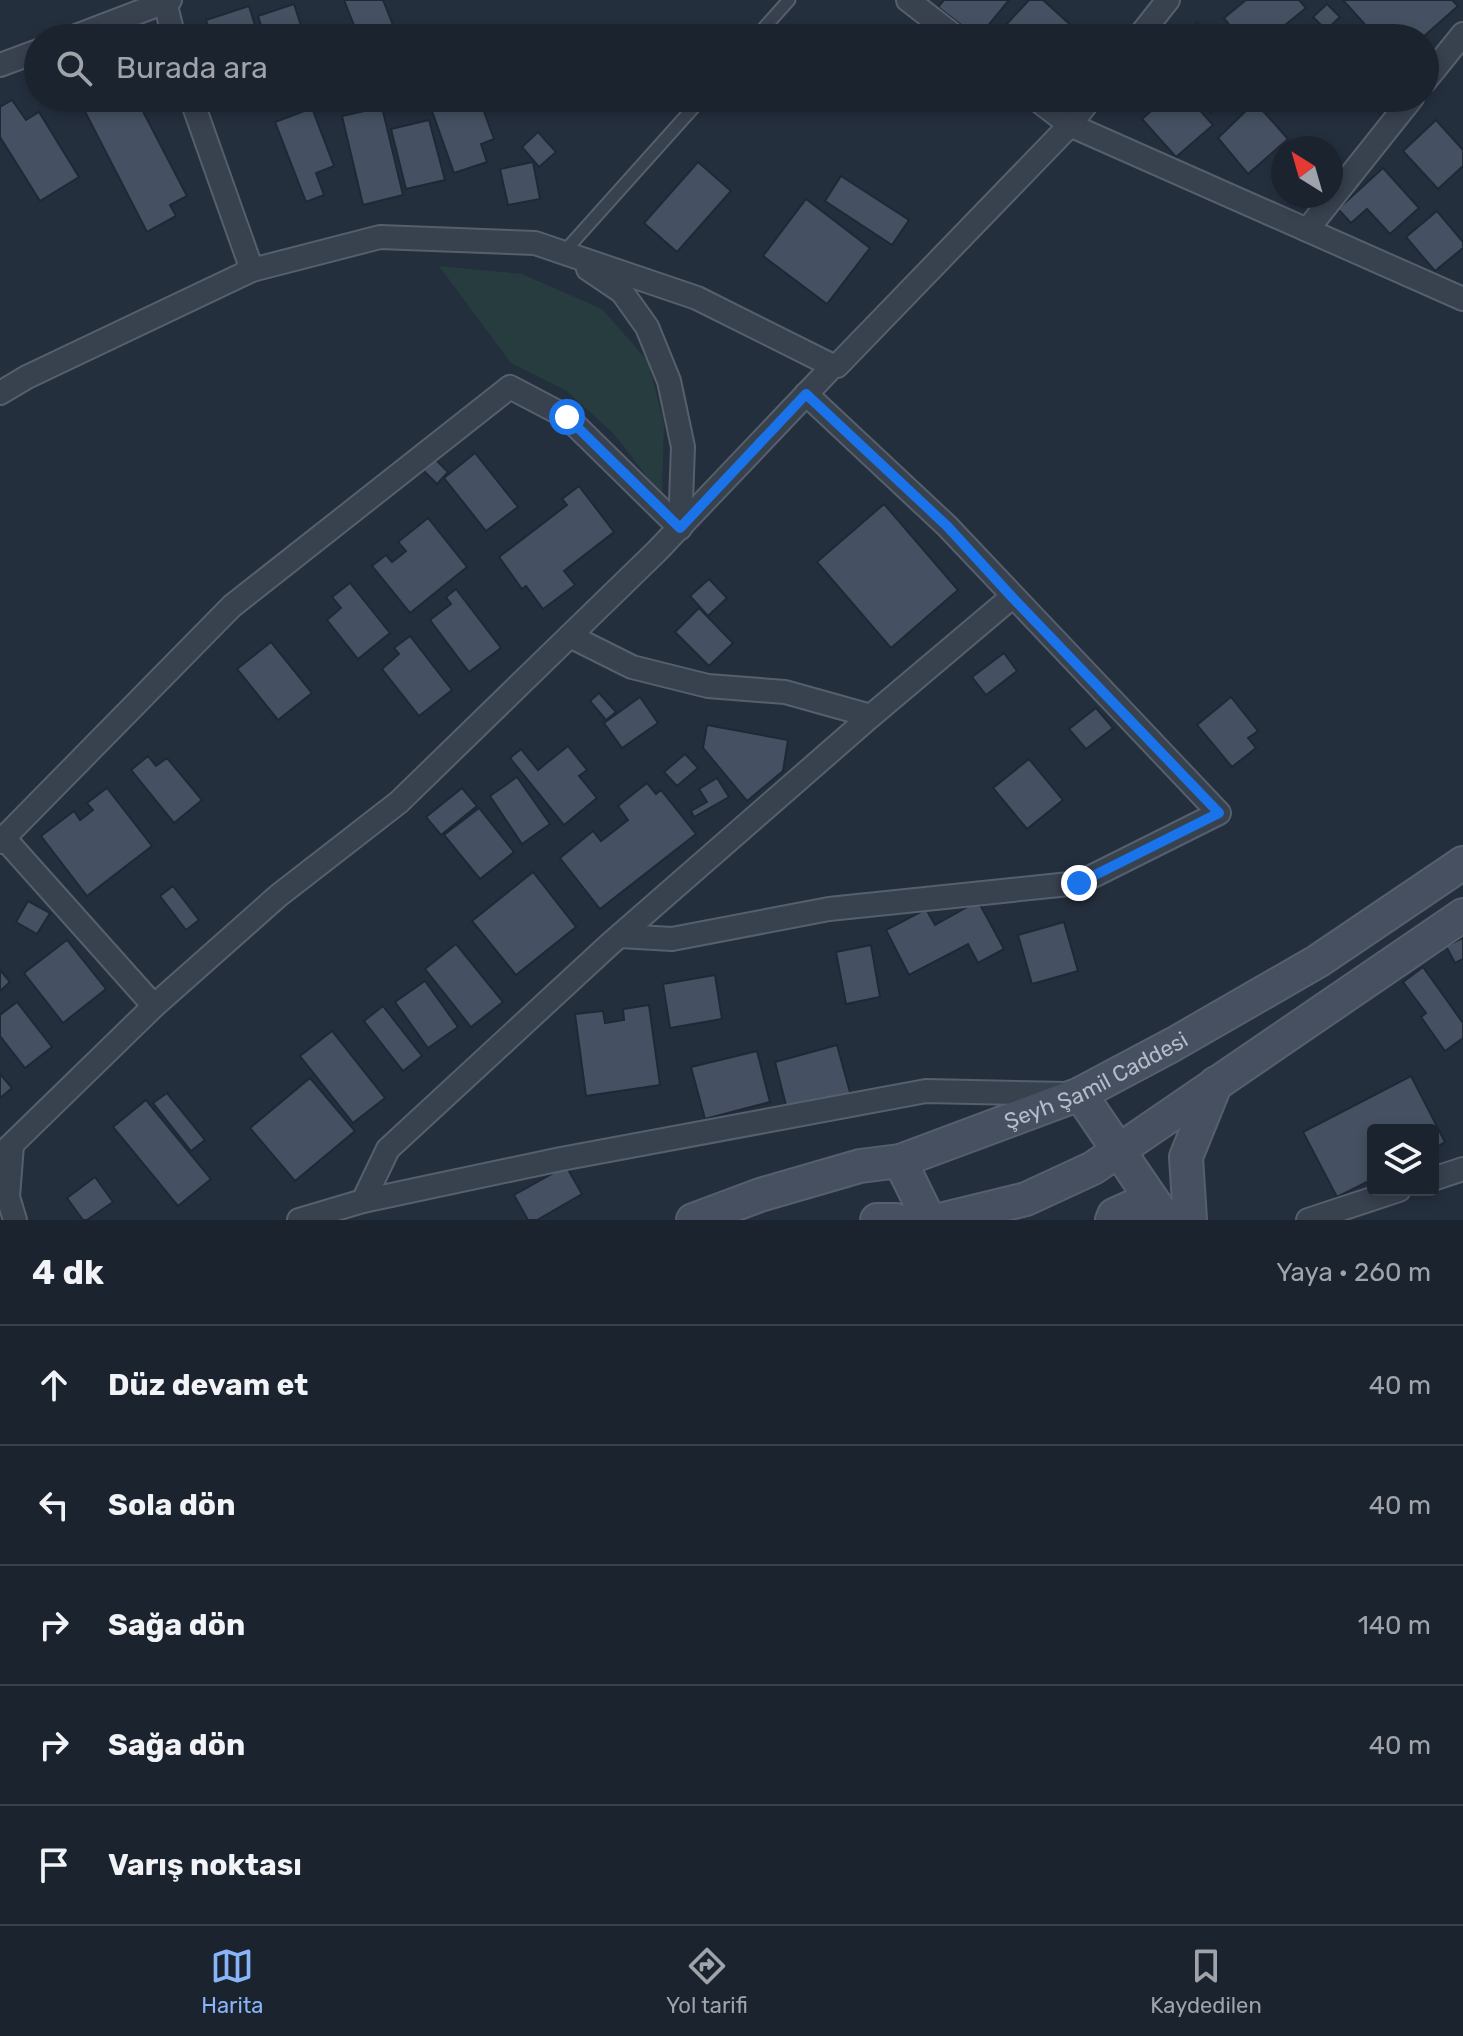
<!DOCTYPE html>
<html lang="tr">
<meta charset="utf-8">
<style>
:root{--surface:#1b232e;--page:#282f3a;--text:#f1f3f6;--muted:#a0a4aa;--line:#39404a;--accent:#8ab4f8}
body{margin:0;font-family:Rubik,sans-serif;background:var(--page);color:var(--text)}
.controls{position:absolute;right:24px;bottom:24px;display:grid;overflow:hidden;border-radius:8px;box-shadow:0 4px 12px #0003}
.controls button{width:72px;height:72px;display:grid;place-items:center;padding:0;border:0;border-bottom:2px solid var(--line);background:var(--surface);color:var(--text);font:40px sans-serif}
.compass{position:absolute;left:1271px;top:136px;width:72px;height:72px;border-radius:50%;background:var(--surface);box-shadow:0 4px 12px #0003;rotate:323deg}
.stop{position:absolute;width:24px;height:24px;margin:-18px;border:6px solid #1a73e8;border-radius:50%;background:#fff}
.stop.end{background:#1a73e8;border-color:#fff;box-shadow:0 2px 8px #0008}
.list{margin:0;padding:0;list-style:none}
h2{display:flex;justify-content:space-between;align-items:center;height:104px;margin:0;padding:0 32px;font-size:34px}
h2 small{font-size:26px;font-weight:400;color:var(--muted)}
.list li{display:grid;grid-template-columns:52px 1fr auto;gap:24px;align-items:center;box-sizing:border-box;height:120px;padding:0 32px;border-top:2px solid var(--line)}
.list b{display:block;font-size:30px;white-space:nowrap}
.list em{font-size:26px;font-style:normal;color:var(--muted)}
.icon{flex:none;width:44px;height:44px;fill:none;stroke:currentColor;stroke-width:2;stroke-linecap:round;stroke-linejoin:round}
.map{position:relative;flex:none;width:1463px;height:1220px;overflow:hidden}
.search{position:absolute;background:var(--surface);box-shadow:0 4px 12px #0003;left:24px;right:24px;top:24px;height:88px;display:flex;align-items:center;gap:20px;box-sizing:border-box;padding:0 28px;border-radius:44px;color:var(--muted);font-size:30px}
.sheet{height:704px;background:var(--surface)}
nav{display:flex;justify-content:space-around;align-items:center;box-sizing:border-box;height:112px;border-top:2px solid var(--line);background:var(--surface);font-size:22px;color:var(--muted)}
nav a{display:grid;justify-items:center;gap:4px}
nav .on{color:var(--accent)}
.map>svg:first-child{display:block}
.green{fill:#263c3f}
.building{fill:#455162;stroke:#1f2835;stroke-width:2}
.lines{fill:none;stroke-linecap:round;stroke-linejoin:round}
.service-casing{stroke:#565f6c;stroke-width:15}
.minor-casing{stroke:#565f6c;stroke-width:26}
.secondary-casing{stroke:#565f6c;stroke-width:36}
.service{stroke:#38414e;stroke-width:11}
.minor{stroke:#38414e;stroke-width:22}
.secondary{stroke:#465061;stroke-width:32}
.route{stroke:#1a73e8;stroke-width:10}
.labels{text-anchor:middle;stroke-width:6;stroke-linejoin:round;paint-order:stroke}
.street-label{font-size:22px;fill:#b4bcc9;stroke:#1d2633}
</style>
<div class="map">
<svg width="1463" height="1220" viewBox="0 0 1463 1220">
<rect width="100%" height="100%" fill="#242f3e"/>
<!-- green -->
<polygon class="green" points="439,266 522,274 602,309 648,361 664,424 662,496 614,434 567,391 511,363"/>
<!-- building -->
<g class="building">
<polygon points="344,0 383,0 398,38 359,38"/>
<polygon points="944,0 1009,0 978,38 938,7"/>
<polygon points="1029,0 1043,0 1085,38 1016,38 1004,27"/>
<polygon points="1246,0 1299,0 1306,8 1269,38 1240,38 1224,18"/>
<polygon points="1343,0 1452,0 1458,6 1422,38 1377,38"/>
<polygon points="294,4 305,38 265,38 258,16"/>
<polygon points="1327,4 1340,17 1326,30 1313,17"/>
<polygon points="249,6 259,38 212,38 206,20"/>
<polygon points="1197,22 1208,35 1204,38 1178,38"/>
<polygon points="78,98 136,98 187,196 170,205 176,216 147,232"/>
<polygon points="469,98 479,98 494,139 481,144 487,162 454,173 432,111"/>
<polygon points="1166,98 1189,98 1213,125 1176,157 1142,119"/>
<polygon points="1198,98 1228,98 1211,113"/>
<polygon points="1365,98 1398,98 1380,114"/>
<polygon points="12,100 26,120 39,112 79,177 40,201 0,137 0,107"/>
<polygon points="1255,102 1288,139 1248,174 1218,138"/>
<polygon points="382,107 403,195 363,205 342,116"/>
<polygon points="312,108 334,166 316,173 324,195 306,202 275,122"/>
<polygon points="429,120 445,180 406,189 391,129"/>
<polygon points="1436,120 1463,150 1463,166 1438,189 1403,151"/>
<polygon points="538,132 556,152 539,167 522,147"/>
<polygon points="533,162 540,199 508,205 500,169"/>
<polygon points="698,162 731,191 677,252 644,223"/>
<polygon points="1383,168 1419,208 1390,234 1367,209 1351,223 1338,209"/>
<polygon points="841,176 909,220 892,245 825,201"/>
<polygon points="806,199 870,248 827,304 763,256"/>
<polygon points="1437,211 1463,242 1463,248 1435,271 1406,237"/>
<polygon points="428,452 448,472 437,484 417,464"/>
<polygon points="475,453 518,507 486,531 444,478"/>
<polygon points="579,486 614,532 564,571 575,585 543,609 526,586 522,589 499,557 567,505 562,499"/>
<polygon points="884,504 958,590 891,648 817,562"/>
<polygon points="428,518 467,567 410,613 372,566 386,555 392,562 406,551 398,542"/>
<polygon points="709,579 727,598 708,616 690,596"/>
<polygon points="350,583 390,633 358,659 327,620 341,608 332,597"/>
<polygon points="456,589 501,648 469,672 430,620 451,604 446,597"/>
<polygon points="699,608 733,643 709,666 675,632"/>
<polygon points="410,636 452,690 419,716 382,669 399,654 394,648"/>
<polygon points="271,642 312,693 278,720 237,669"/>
<polygon points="1004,653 1017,671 986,695 972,677"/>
<polygon points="599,693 616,712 606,720 590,701"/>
<polygon points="640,697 658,723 622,748 604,723"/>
<polygon points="1231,697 1258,731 1248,738 1256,748 1232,767 1197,725"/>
<polygon points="1096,708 1113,728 1086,749 1069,729"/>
<polygon points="707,725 788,740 783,771 747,801 703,748"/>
<polygon points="568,746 587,770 579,776 597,798 564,825 510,758 521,749 538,770"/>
<polygon points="685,754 698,768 677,786 664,772"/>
<polygon points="148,756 156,766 167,758 202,800 174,823 131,770"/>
<polygon points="1029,759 1063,800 1027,829 993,788"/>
<polygon points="517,777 550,824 522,844 490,796"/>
<polygon points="717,778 729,797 694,817 691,811 707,802 699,789"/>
<polygon points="647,783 656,794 661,790 696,834 600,909 560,858 593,831 601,841 628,820 618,806"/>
<polygon points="107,788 152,846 87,896 41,836 74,811 80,820 93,810 87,803"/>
<polygon points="462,788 477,806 441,835 426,817"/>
<polygon points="479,808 514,852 480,879 444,835"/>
<polygon points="533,872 576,927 516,975 472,921"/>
<polygon points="173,886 199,920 186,930 160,896"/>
<polygon points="28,901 50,913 37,934 16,922"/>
<polygon points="978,901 1004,949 978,963 968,944 909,975 886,930 926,909 935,925"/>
<polygon points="1064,922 1078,971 1032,984 1018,935"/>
<polygon points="1463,938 1463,959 1455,963 1446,946"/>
<polygon points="67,940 106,989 63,1023 24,973"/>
<polygon points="456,944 503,1002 471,1027 425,969"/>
<polygon points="871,945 880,997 846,1004 836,952"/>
<polygon points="1423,967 1463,1023 1463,1038 1445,1051 1421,1017 1426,1013 1403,982"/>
<polygon points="0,970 10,982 0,991"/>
<polygon points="715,975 722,1019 670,1028 663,984"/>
<polygon points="425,981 458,1027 428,1048 395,1002"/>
<polygon points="17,1002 52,1047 25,1068 0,1036 0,1015"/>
<polygon points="649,1005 660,1085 586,1096 575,1014 603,1011 605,1023 624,1020 623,1009"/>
<polygon points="383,1006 422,1056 403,1071 364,1021"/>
<polygon points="332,1031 385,1098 353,1123 300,1056"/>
<polygon points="837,1045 851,1096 788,1113 775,1062"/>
<polygon points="757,1051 770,1102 705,1119 691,1067"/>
<polygon points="0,1074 12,1088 0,1098"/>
<polygon points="1411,1076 1445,1142 1433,1149 1433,1130 1373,1130 1373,1179 1337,1197 1303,1132"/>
<polygon points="310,1078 355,1131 295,1181 250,1128"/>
<polygon points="167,1093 205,1140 191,1151 153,1103"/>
<polygon points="146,1100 211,1179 178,1206 113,1127"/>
<polygon points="566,1166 582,1194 537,1220 528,1220 514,1195"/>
<polygon points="95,1177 113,1202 87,1220 83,1220 67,1198"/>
</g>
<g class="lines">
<!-- service casing -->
<g class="service-casing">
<g id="service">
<polyline points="755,38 789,0"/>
<polyline points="564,252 702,98"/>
</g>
</g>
<!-- minor casing -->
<g class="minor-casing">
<g id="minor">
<polyline points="908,0 957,38"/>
<polyline points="165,2 174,38"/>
<polyline points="71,38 170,0"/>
<polyline points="1138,38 1168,0"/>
<polyline points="0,65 38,51"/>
<polyline points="1425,81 1463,34"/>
<polyline points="191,98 252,270"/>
<polyline points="1035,98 1070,125 1463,299"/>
<polyline points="1307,230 1412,98"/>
<polyline points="588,269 622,292 647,327 669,381 683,447 680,528"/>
<polyline points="0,393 27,377 252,270 380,237 535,243 697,298 833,366"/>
<polyline points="871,716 1012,597"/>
<polyline points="4,838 154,1006"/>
<polyline points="0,842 232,606 510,387 567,417 680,528"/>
<polyline points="620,936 672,939 829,909 1079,883 1219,813 947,526 806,394"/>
<polyline points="12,1145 8,1197 15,1220"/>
<polyline points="0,1156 154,1006 278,896 399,802 657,551 833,366 837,366 1070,125 1091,98"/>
<polyline points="1433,1179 1463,1169"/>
<polyline points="363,1201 561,1159 926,1091 1067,1094"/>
<polyline points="299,1220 363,1201 388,1149 610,944 871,716 785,692 708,686 632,667 570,636"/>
<polyline points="1308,1220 1399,1190"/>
</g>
</g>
<!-- secondary casing -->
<g class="secondary-casing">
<g id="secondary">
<polyline points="1080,1094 1166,1220"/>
<polyline points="900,1161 929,1220"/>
<path id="s1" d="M693,1220L760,1195L860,1166L900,1161L1080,1094L1174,1044L1318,961L1463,863"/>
<polyline points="877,1220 896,1220"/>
<polyline points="940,1220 1026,1199 1093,1168 1463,915"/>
<polyline points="1112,1220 1114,1215 1136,1205 1162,1213"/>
<polyline points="1190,1220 1186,1157 1216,1083"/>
</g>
</g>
<!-- service -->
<use href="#service" class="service"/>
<!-- minor -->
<use href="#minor" class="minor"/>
<!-- secondary -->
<use href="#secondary" class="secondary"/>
</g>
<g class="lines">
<!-- route -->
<polyline class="route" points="567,417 680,528 806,394 947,526 1012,597 1219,813 1079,883"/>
</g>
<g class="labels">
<!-- street labels -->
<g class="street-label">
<text dy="8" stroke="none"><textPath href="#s1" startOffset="428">Şeyh Şamil Caddesi</textPath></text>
</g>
</g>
</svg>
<div class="controls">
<button><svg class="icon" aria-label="layers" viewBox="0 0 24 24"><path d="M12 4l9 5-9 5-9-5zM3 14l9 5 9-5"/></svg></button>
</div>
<svg class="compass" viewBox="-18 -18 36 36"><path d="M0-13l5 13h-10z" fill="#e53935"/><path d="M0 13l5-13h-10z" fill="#a0a4aa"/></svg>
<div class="stop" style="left:567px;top:417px"></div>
<div class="stop end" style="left:1079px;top:883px"></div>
<div class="search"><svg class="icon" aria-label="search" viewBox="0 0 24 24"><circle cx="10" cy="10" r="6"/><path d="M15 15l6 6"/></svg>Burada ara</div>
</div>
<section class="sheet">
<h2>4 dk<small>Yaya · 260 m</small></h2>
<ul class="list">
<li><svg class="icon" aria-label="ahead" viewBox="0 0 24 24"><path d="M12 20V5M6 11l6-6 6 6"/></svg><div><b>Düz devam et</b></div><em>40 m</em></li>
<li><svg class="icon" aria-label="left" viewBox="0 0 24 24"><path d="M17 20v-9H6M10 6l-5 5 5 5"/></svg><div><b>Sola dön</b></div><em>40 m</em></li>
<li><svg class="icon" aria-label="right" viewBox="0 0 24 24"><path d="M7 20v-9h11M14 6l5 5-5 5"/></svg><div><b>Sağa dön</b></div><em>140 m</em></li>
<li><svg class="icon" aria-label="right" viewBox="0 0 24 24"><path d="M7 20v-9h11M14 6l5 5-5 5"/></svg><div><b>Sağa dön</b></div><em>40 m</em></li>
<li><svg class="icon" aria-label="arrive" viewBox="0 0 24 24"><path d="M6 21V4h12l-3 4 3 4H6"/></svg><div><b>Varış noktası</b></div></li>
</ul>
</section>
<nav>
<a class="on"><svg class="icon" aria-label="map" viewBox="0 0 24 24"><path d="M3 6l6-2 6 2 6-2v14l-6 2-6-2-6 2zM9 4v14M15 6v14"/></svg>Harita</a>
<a><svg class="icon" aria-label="directions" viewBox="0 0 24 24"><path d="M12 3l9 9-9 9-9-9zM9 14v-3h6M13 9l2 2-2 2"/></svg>Yol tarifi</a>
<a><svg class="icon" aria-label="saved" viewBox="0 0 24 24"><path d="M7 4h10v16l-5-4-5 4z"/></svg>Kaydedilen</a>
</nav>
